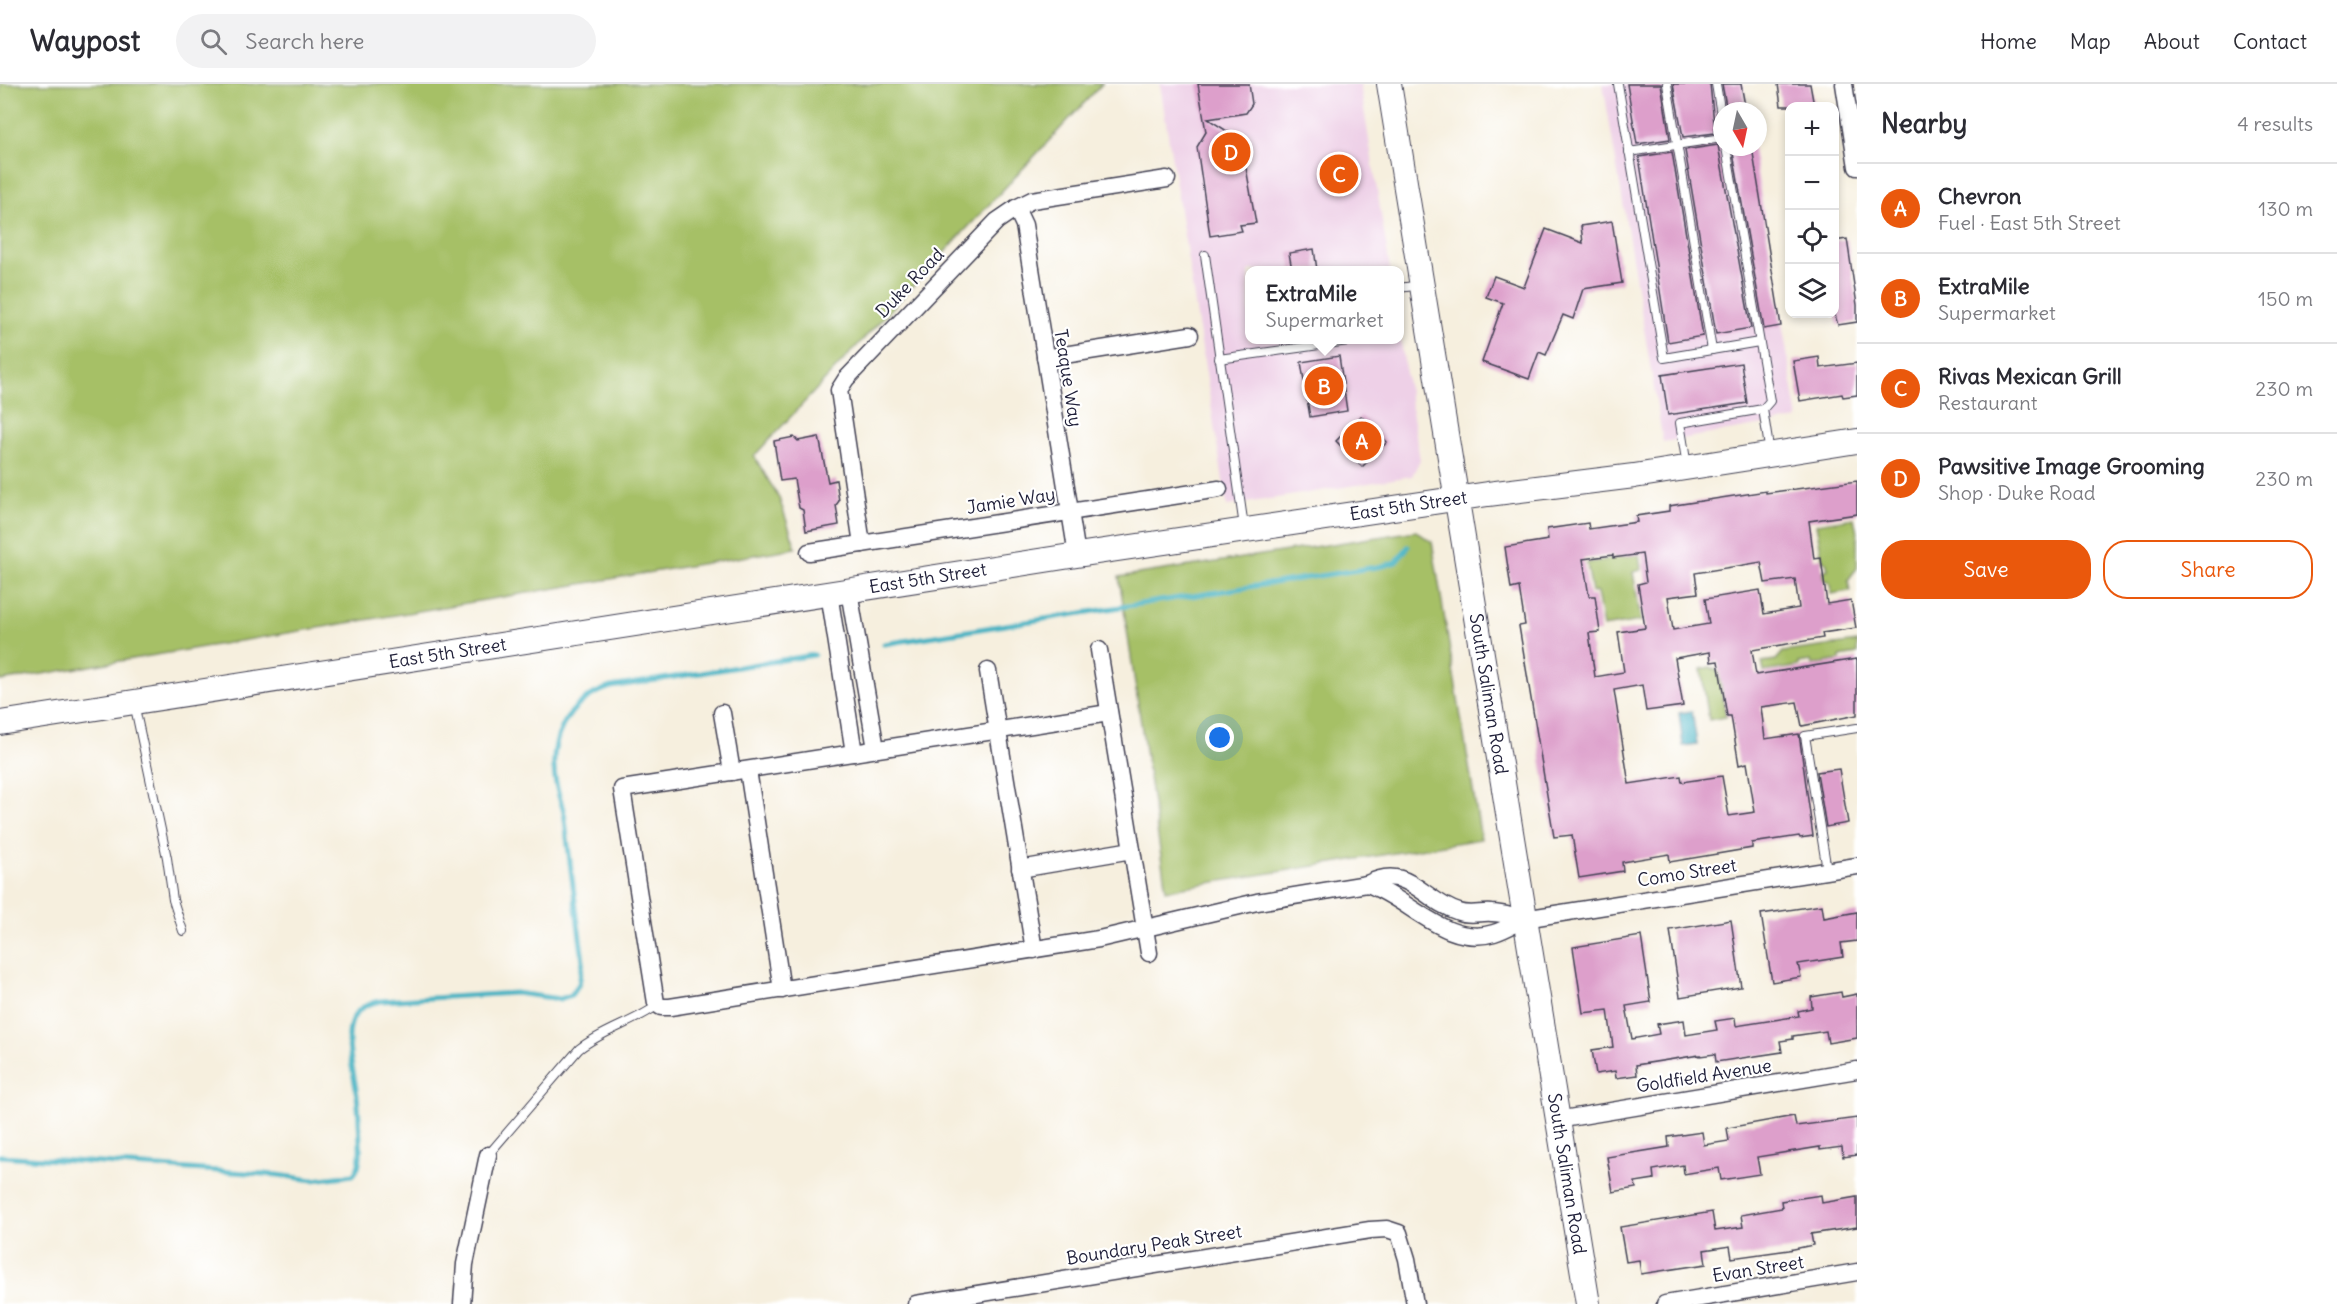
<!DOCTYPE html>
<meta charset="utf-8">
<style>
:root{--surface:#fff;--page:#f2f2f3;--text:#2b2b33;--muted:#7c7c81;--line:#e1e1e2;--accent:#ea580c}
body{margin:0;font-family:Delius,sans-serif;background:var(--page);color:var(--text)}
.controls{position:absolute;right:18px;top:18px;display:grid;overflow:hidden;border-radius:12px;box-shadow:0 3px 9px #0003}
.controls button{width:54px;height:54px;display:grid;place-items:center;padding:0;border:0;border-bottom:2px solid var(--line);background:var(--surface);color:var(--text);font:30px sans-serif}
.compass{position:absolute;left:1713px;top:18px;width:54px;height:54px;border-radius:50%;background:var(--surface);box-shadow:0 3px 9px #0003;rotate:171deg}
.you{position:absolute;left:1220px;top:654px;width:21px;height:21px;margin:-15px;border:4px solid #fff;border-radius:50%;background:#1a73e8;box-shadow:0 0 0 9px #1a73e833}
.badge{display:grid;place-items:center;width:39px;height:39px;border-radius:50%;background:var(--accent);color:#fff;font-size:20px;font-weight:700}
.pin{position:absolute;translate:-50% -50%;border:3px solid #fff;box-shadow:0 2px 6px #0006}
.popup{position:absolute;left:1245px;top:182px;width:159px;height:78px;box-sizing:border-box;display:grid;place-content:center;border-radius:12px;background:var(--surface);filter:drop-shadow(0 2px 4px #0005);font-size:20px;white-space:nowrap;color:var(--muted)}
.popup b{font-size:22px;color:var(--text)}
.popup::after{content:'';position:absolute;left:50%;top:100%;margin-left:-12px;border:12px solid transparent;border-top-color:var(--surface)}
.list{margin:0;padding:0;list-style:none}
h2{display:flex;justify-content:space-between;align-items:center;height:78px;margin:0;padding:0 24px;font-size:26px}
h2 small{font-size:20px;font-weight:400;color:var(--muted)}
.list li{display:grid;grid-template-columns:39px 1fr auto;gap:18px;align-items:center;box-sizing:border-box;height:90px;padding:0 24px;border-top:2px solid var(--line)}
.list b{display:block;font-size:22px;white-space:nowrap}
.list p{margin:0;font-size:20px;white-space:nowrap;color:var(--muted)}
.list em{font-size:20px;font-style:normal;color:var(--muted)}
.actions{display:flex;gap:12px;padding:18px 24px}
.actions a{flex:1;padding:14px 0;border:2px solid var(--accent);border-radius:24px;text-align:center;font-size:21px;color:var(--accent)}
.actions .main{background:var(--accent);color:#fff}
.icon{flex:none;width:33px;height:33px;fill:none;stroke:currentColor;stroke-width:2;stroke-linecap:round;stroke-linejoin:round}
.map{position:relative;flex:none;width:1857px;height:1220px;overflow:hidden}
header{display:flex;align-items:center;gap:36px;box-sizing:border-box;height:84px;padding:0 30px;background:var(--surface);border-bottom:2px solid var(--line)}
header strong{font-size:28px}
nav{display:flex;gap:33px;margin-inline-start:auto;font-size:21px}
.search{width:420px;height:54px;background:var(--page);display:flex;align-items:center;gap:15px;box-sizing:border-box;padding:0 21px;border-radius:33px;color:var(--muted);font-size:22px}
main{display:flex}
aside{flex:1;background:var(--surface)}
.map>svg:first-child{display:block}
.built{fill:#eed0e7}
.green{fill:#a6c066;stroke:#647150;stroke-width:1.5}
.water{fill:#47b3c3;stroke:#346a7f;stroke-width:1.5}
.lines{fill:none;stroke-linecap:round;stroke-linejoin:round}
.stream{stroke:#47b3c3;stroke-width:5}
.building{fill:#dd9fcb;fill-rule:evenodd}
.service-casing{stroke:#424153;stroke-width:10}
.minor-casing{stroke:#424153;stroke-width:19}
.secondary-casing{stroke:#424153;stroke-width:26}
.service{stroke:#fff;stroke-width:8}
.minor{stroke:#fff;stroke-width:16}
.secondary{stroke:#fff;stroke-width:24}
.labels{text-anchor:middle;stroke-width:4.5;stroke-linejoin:round;paint-order:stroke}
.street-label{font-size:18px;fill:#22223b;stroke:#fff}
</style>
<header>
<strong>Waypost</strong>
<div class="search"><svg class="icon" aria-label="search" viewBox="0 0 24 24"><circle cx="10" cy="10" r="6"/><path d="M15 15l6 6"/></svg>Search here</div>
<nav><a>Home</a><a>Map</a><a>About</a><a>Contact</a></nav>
</header>
<main>
<div class="map">
<svg width="1857" height="1220" viewBox="0 0 1857 1220">
<rect width="100%" height="100%" fill="#fff"/>
<filter id="ink" filterUnits="userSpaceOnUse"><feTurbulence type="fractalNoise" baseFrequency=".0167" numOctaves="2"/><feDisplacementMap in="SourceGraphic" scale="12" xChannelSelector="R" yChannelSelector="G"/><feConvolveMatrix kernelMatrix="1 2 1 2 8 2 1 2 1" color-interpolation-filters="sRGB"/></filter>
<filter id="wash" filterUnits="userSpaceOnUse"><feTurbulence type="fractalNoise" baseFrequency=".008" numOctaves="4" result="noise"/><feDisplacementMap in="SourceGraphic" scale="24" xChannelSelector="R" yChannelSelector="G"/><feGaussianBlur stdDeviation="1.35" result="paint"/><feColorMatrix in="noise" values="0 0 0 0 0 0 0 0 0 0 0 0 0 0 0 0 0 1.4 0 .05"/><feComposite in="paint" operator="in"/></filter>
<g filter="url(#wash)">
<rect width="100%" height="100%" fill="#f6efde"/>
<!-- built -->
<g class="built">
<polygon points="1160,0 1360,0 1390,186 1249,186 1249,256 1399,256 1399,245 1420,376 1412,392 1227,422"/>
<polygon points="1603,0 1743,0 1748,27 1722,27 1722,63 1753,63 1798,335 1663,358"/>
</g>
<!-- green -->
<g class="green">
<polygon points="0,0 1102,0 754,372 779,414 796,464 0,597"/>
<polygon points="1854,434 1857,450 1857,484 1848,496 1850,507 1832,510 1829,497 1824,497 1823,487 1828,485 1826,478 1823,478 1816,440"/>
<polygon points="1416,447 1432,458 1481,755 1166,806 1119,493"/>
<polygon points="1639,470 1641,486 1633,488 1641,537 1603,543 1597,508 1592,509 1587,479"/>
<polygon points="1857,558 1857,570 1840,573 1840,576 1812,581 1811,577 1799,579 1799,582 1764,588 1762,578 1776,576 1783,568"/>
<polygon points="1710,583 1718,587 1726,633 1709,636 1701,585"/>
</g>
<!-- water -->
<polygon class="water" points="1692,627 1697,660 1683,662 1679,629"/>
<g class="lines">
<!-- stream -->
<g class="stream">
<polyline points="884,560 1383,482 1396,478 1408,463"/>
<path d="M0,1072L278,1091L313,1096L353,1091C362,1082 360,1068 360,1056C359,1039 359,1022 356,1005C351,971 334,924 381,917L515,909L560,915L571,911L579,900L583,877C577,830 570,783 565,735C564,724 559,715 557,704C546,659 565,617 611,603L814,571"/>
</g>
</g>
<g id="blocks">
<!-- building -->
<g class="building">
<polygon points="1198,0 1249,0 1252,20 1246,29 1208,35 1241,56 1256,139 1240,141 1242,147 1210,152 1197,63 1206,48"/>
<polygon points="1627,0 1661,0 1670,55 1637,60"/>
<polygon points="1673,0 1710,0 1715,49 1683,53"/>
<polygon points="1722,0 1741,0 1746,27 1727,27"/>
<polygon points="1778,0 1810,0 1814,22 1781,22"/>
<polygon points="1718,61 1751,244 1716,250 1685,66"/>
<polygon points="1732,63 1752,63 1781,242 1764,245"/>
<polygon points="1672,68 1703,252 1668,258 1639,73"/>
<circle cx="1339" cy="90" r="15"/>
<polygon points="1612,137 1622,199 1583,205 1573,235 1563,231 1546,271 1539,268 1529,295 1482,278 1503,219 1486,213 1494,192 1524,203 1546,145 1583,159 1581,142"/>
<polygon points="1847,155 1857,221 1857,238 1838,241 1834,228 1834,157"/>
<polygon points="1314,165 1317,186 1292,186 1289,169"/>
<polygon points="1339,272 1347,327 1310,333 1301,278"/>
<polygon points="1819,273 1820,284 1857,279 1857,311 1843,313 1842,310 1800,317 1793,277"/>
<polygon points="1741,279 1747,319 1668,331 1662,291"/>
<polygon points="1361,332 1387,358 1362,383 1336,357"/>
<polygon points="794,353 798,357 819,353 828,398 836,396 839,417 836,421 839,441 806,447 803,426 799,424 794,395 780,397 774,357"/>
<path d="M1857,397V430L1809,437L1814,475L1821,474L1827,520L1851,516L1856,544L1822,549L1823,554L1752,566L1756,591L1857,575V631L1802,642L1797,618L1761,623L1765,655L1799,650L1813,752L1800,754L1799,752L1752,759V764L1670,778L1669,770L1622,778L1623,787L1579,794L1572,751L1554,753L1519,542L1525,541L1519,503L1511,505L1505,463L1548,456L1547,445L1588,439L1589,445L1637,438L1636,432L1669,427V422L1766,407V409ZM1642,470L1646,498L1638,500L1645,544L1618,548L1624,588L1595,593L1589,549L1600,548L1595,512H1589L1583,475L1613,471V474ZM1761,478L1765,499L1795,495L1799,524L1764,530L1760,506L1705,515L1709,540L1673,546L1668,513L1698,509L1695,489ZM1710,568L1711,578L1718,577L1727,632H1731L1739,681L1747,679L1755,728L1729,732L1722,692L1682,698L1681,692L1629,700L1614,606L1642,601L1646,627L1683,622L1675,574Z"/>
<polygon points="1839,685 1848,739 1826,743 1817,688"/>
<polygon points="1822,821 1824,834 1857,828 1857,857 1841,859 1843,873 1798,880 1801,893 1772,898 1761,830"/>
<polygon points="1731,836 1741,903 1680,913 1670,846"/>
<polygon points="1641,852 1651,918 1626,922 1632,955 1659,950 1657,940 1684,936 1686,951 1717,946 1715,937 1735,934 1736,942 1799,932 1798,927 1812,924 1811,913 1841,908 1842,913 1857,910 1857,954 1828,959 1826,947 1793,952 1793,955 1780,957 1782,968 1716,978 1715,970 1700,972 1700,971 1636,981 1637,991 1616,994 1615,987 1596,990 1592,966 1613,963 1608,926 1583,929 1573,863"/>
<polygon points="1794,1032 1796,1042 1857,1034 1857,1071 1843,1073 1842,1063 1820,1066 1820,1063 1757,1073 1760,1090 1721,1096 1719,1084 1684,1090 1683,1081 1653,1086 1654,1095 1635,1098 1636,1104 1613,1108 1607,1073 1669,1063 1668,1053 1702,1048 1704,1061 1729,1057 1727,1044"/>
<polygon points="1821,1111 1822,1119 1857,1113 1857,1143 1811,1150 1813,1161 1789,1166 1732,1174 1730,1162 1704,1166 1706,1180 1641,1190 1639,1176 1626,1178 1620,1143 1712,1128 1715,1147 1743,1143 1741,1131 1782,1124 1781,1117"/>
</g>
</g>
</g>
<g filter="url(#ink)">
<use href="#blocks" fill-opacity="0" stroke="#424153" stroke-width="1.5"/>
<g class="lines">
<!-- service casing -->
<g class="service-casing">
<g id="service">
<polyline points="1618,0 1664,274 1759,258"/>
<polyline points="1667,0 1712,266"/>
<polyline points="1716,0 1722,37"/>
<polyline points="1726,63 1770,317 1763,325"/>
<polyline points="1629,68 1722,54"/>
<polyline points="1205,171 1244,443"/>
<polyline points="1399,204 1421,201"/>
<polyline points="1219,275 1355,256"/>
<polyline points="1687,382 1680,339 1763,325 1770,370"/>
<polyline points="134,619 167,774 173,816 183,847"/>
<polyline points="1827,786 1805,652 1857,644"/>
<path d="M488,1071L579,965C603,946 633,939 658,921"/>
</g>
</g>
<!-- minor casing -->
<g class="minor-casing">
<g id="minor">
<polyline points="1844,0 1857,83"/>
<polyline points="1016,124 1024,141 1077,471"/>
<polyline points="1045,274 1190,251"/>
<polyline points="862,460 839,306 846,295 997,137 1016,124 1032,116 1167,95"/>
<polyline points="809,468 1219,405"/>
<polyline points="849,507 876,665"/>
<polyline points="829,509 854,669"/>
<polyline points="1099,566 1149,869"/>
<polyline points="988,587 1034,866"/>
<polyline points="722,629 732,688"/>
<path d="M1109,629L622,705L656,919L661,923H670L1099,855L1257,818L1367,800C1408,778 1422,817 1459,828C1470,832 1481,828 1492,829C1502,829 1513,833 1524,835"/>
<polyline points="748,686 782,906"/>
<polyline points="1020,785 1132,766"/>
<path d="M1367,800C1409,814 1446,864 1494,849C1504,846 1514,840 1524,835L1857,782"/>
<polyline points="1557,1036 1857,986"/>
<polyline points="462,1220 465,1180 488,1071"/>
<polyline points="916,1220 1370,1146 1387,1145 1399,1149 1407,1175 1415,1220"/>
<polyline points="1665,1220 1857,1188"/>
</g>
</g>
<!-- secondary casing -->
<g class="secondary-casing">
<g id="secondary">
<path id="s1" d="M1389,0L1588,1220"/>
<path id="s2" d="M0,639L1077,471L1488,410L1634,392L1857,357"/>
</g>
</g>
<!-- service -->
<use href="#service" class="service"/>
<!-- minor -->
<use href="#minor" class="minor"/>
<!-- secondary -->
<use href="#secondary" class="secondary"/>
</g>
</g>
<g class="labels">
<!-- street labels -->
<g class="street-label">
<text transform="translate(910 199) rotate(-46)" y="6">Duke Road</text>
<text transform="translate(1068 294) rotate(81)" y="6">Teaque Way</text>
<text transform="translate(1011 417) rotate(-9)" y="6">Jamie Way</text>
<text dy="6" stroke="none"><textPath href="#s2" startOffset="1425">East 5th Street</textPath></text>
<text dy="6" stroke="none"><textPath href="#s2" startOffset="939">East 5th Street</textPath></text>
<text dy="6" stroke="none"><textPath href="#s2" startOffset="453">East 5th Street</textPath></text>
<text dy="6" stroke="none"><textPath href="#s1" startOffset="618">South Saliman Road</textPath></text>
<text transform="translate(1687 789) rotate(-9)" y="6">Como Street</text>
<text transform="translate(1704 992) rotate(-9)" y="6">Goldfield Avenue</text>
<text dy="6" stroke="none"><textPath href="#s1" startOffset="1104">South Saliman Road</textPath></text>
<text transform="translate(1154 1161) rotate(-9)" y="6">Boundary Peak Street</text>
<text transform="translate(1758 1185) rotate(-9)" y="6">Evan Street</text>
</g>
</g>
</svg>
<div class="controls">
<button>+</button>
<button>−</button>
<button><svg class="icon" aria-label="locate" viewBox="0 0 24 24"><circle cx="12" cy="12" r="6"/><path d="M12 2v4M12 18v4M2 12h4M18 12h4"/></svg></button>
<button><svg class="icon" aria-label="layers" viewBox="0 0 24 24"><path d="M12 4l9 5-9 5-9-5zM3 14l9 5 9-5"/></svg></button>
</div>
<svg class="compass" viewBox="-18 -18 36 36"><path d="M0-13l5 13h-10z" fill="#e53935"/><path d="M0 13l5-13h-10z" fill="#7c7c81"/></svg>
<div class="you"></div>
<div class="pin badge" style="left:1362px;top:357px">A</div>
<div class="pin badge" style="left:1324px;top:302px">B</div>
<div class="popup"><b>ExtraMile</b>Supermarket</div>
<div class="pin badge" style="left:1339px;top:90px">C</div>
<div class="pin badge" style="left:1231px;top:68px">D</div>
</div>
<aside>
<h2>Nearby<small>4 results</small></h2>
<ul class="list">
<li><span class="badge">A</span><div><b>Chevron</b><p>Fuel · East 5th Street</p></div><em>130 m</em></li>
<li><span class="badge">B</span><div><b>ExtraMile</b><p>Supermarket</p></div><em>150 m</em></li>
<li><span class="badge">C</span><div><b>Rivas Mexican Grill</b><p>Restaurant</p></div><em>230 m</em></li>
<li><span class="badge">D</span><div><b>Pawsitive Image Grooming</b><p>Shop · Duke Road</p></div><em>230 m</em></li>
</ul>
<div class="actions"><a class="main">Save</a><a>Share</a></div>
</aside>
</main>
